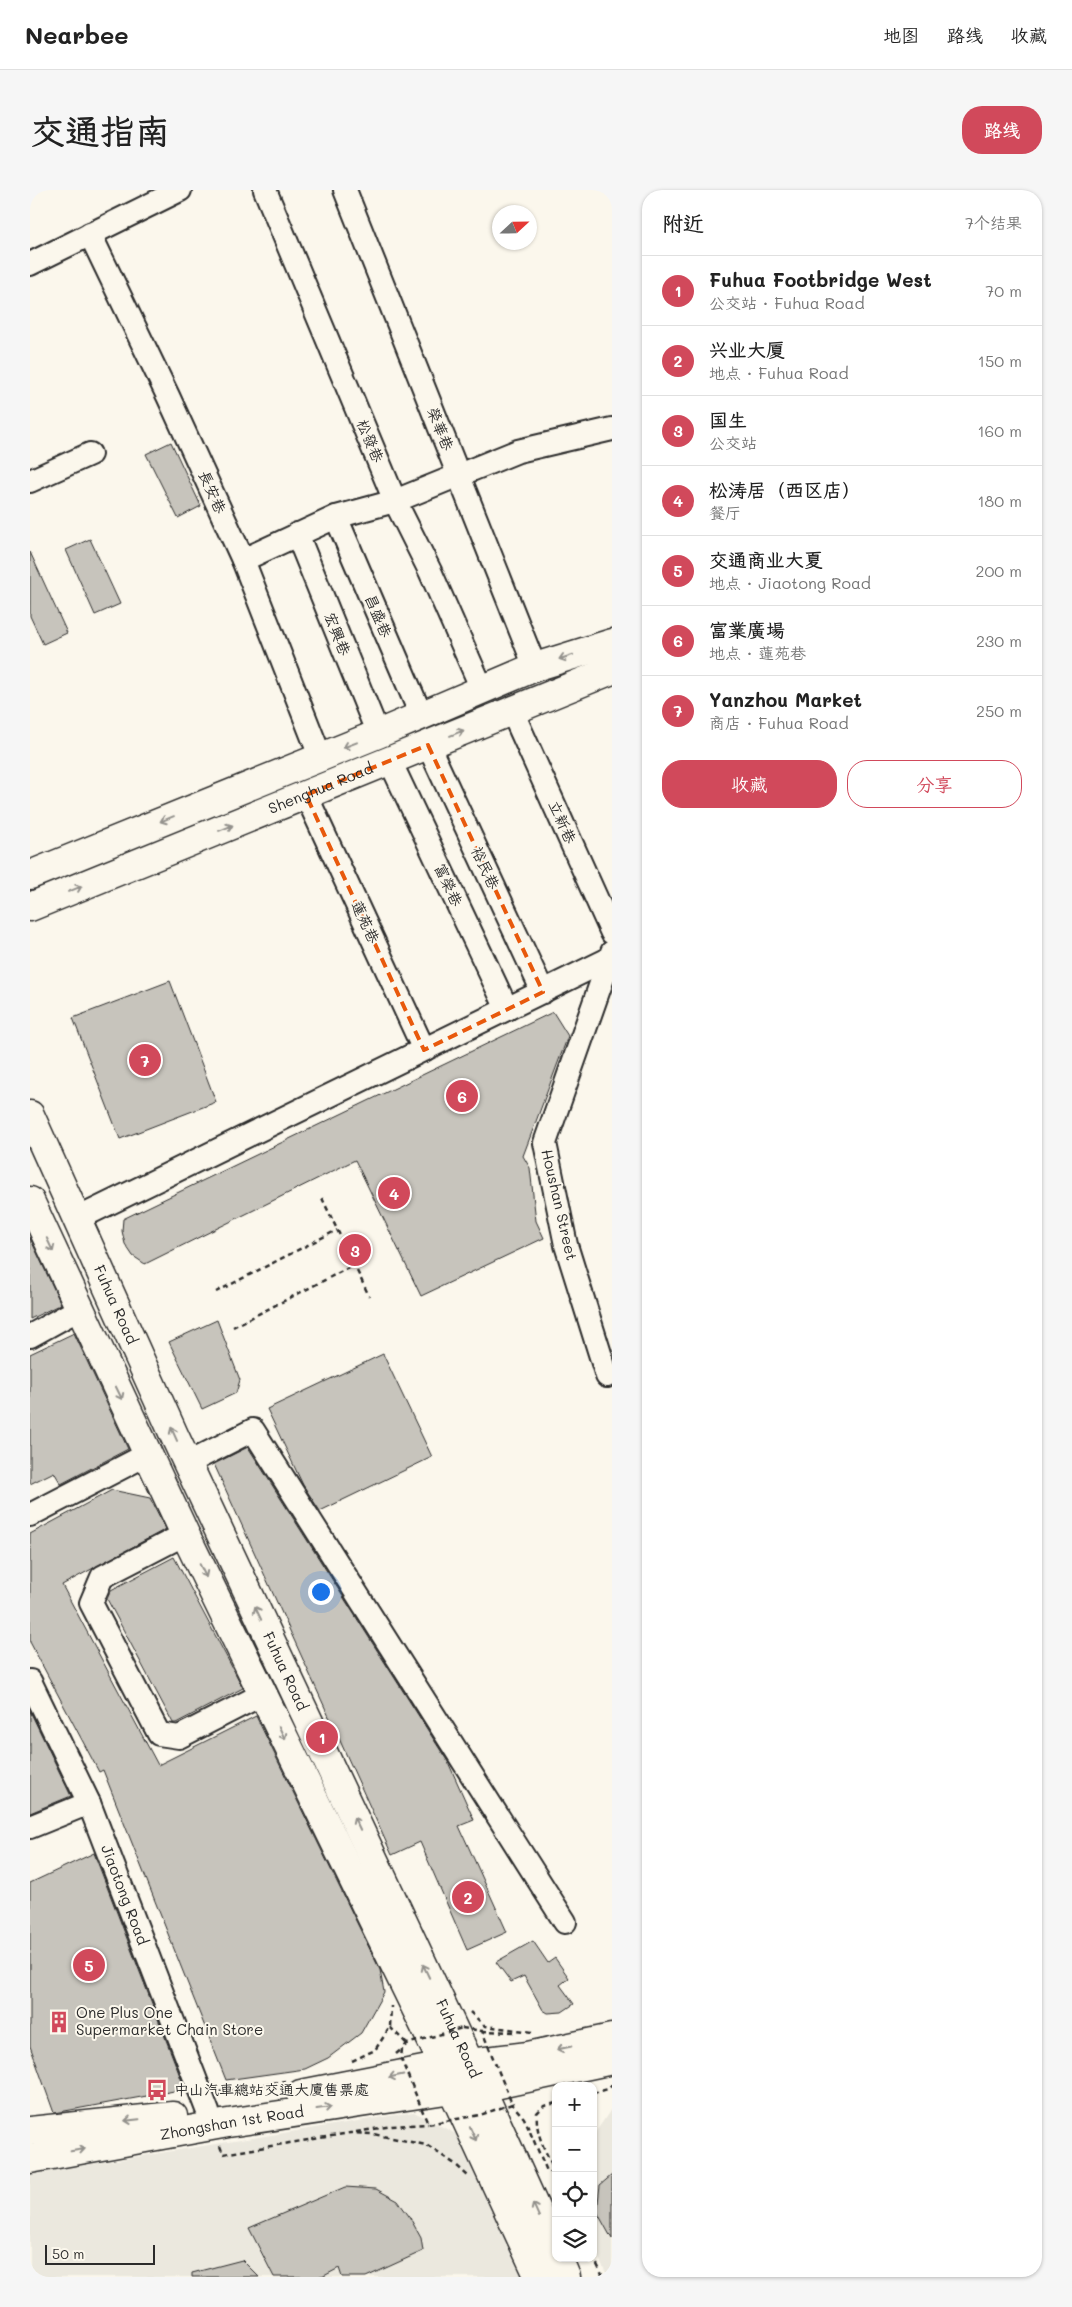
<!DOCTYPE html>
<html lang="zh">
<meta charset="utf-8">
<style>
:root{--surface:#fff;--page:#f6f6f6;--text:#222;--muted:#767676;--line:#e0e0e0;--accent:#d1495b}
body{margin:0;font-family:Mali,"LXGW WenKai TC",sans-serif;background:var(--page);color:var(--text)}
.controls{position:absolute;right:15px;bottom:15px;display:grid;overflow:hidden;border-radius:10px;box-shadow:0 1px 4px #0004}
.controls button{width:45px;height:45px;display:grid;place-items:center;padding:0;border:0;border-bottom:1px solid var(--line);background:var(--surface);color:var(--text);font:25px sans-serif}
.compass{position:absolute;left:462px;top:15px;width:45px;height:45px;border-radius:50%;background:var(--surface);box-shadow:0 1px 4px #0004;rotate:68deg}
.scale{position:absolute;left:15px;bottom:12px;width:110px;box-sizing:border-box;padding-left:5px;border:2px solid #2b2b2b;border-top:0;font-size:14px;line-height:18px;white-space:nowrap;color:#2b2b2b;-webkit-text-stroke:4px #fbf7ec;paint-order:stroke}
.you{position:absolute;left:290px;top:1401px;width:18px;height:18px;margin:-12px;border:4px solid #fff;border-radius:50%;background:#1a73e8;box-shadow:0 0 0 8px #1a73e833}
.badge{display:grid;place-items:center;width:32px;height:32px;border-radius:50%;background:var(--accent);color:#fff;font-size:16px;font-weight:700}
.pin{position:absolute;translate:-50% -50%;border:2px solid #fff;box-shadow:0 1px 5px #0006}
.list{margin:0;padding:0;list-style:none}
h2{display:flex;justify-content:space-between;align-items:center;height:65px;margin:0;padding:0 20px;font-size:21px}
h2 small{font-size:16px;font-weight:400;color:var(--muted)}
.list li{display:grid;grid-template-columns:32px 1fr auto;gap:15px;align-items:center;box-sizing:border-box;height:70px;padding:0 20px;border-top:1px solid var(--line)}
.list b{display:block;font-size:19px;white-space:nowrap}
.list p{margin:0;font-size:16px;white-space:nowrap;color:var(--muted)}
.list em{font-size:16px;font-style:normal;color:var(--muted)}
.actions{display:flex;gap:10px;padding:15px 20px}
.actions a{flex:1;padding:11px 0;border:1px solid var(--accent);border-radius:20px;text-align:center;font-size:18px;color:var(--accent)}
.actions .main{background:var(--accent);color:#fff}
.icon{flex:none;width:28px;height:28px;fill:none;stroke:currentColor;stroke-width:2;stroke-linecap:round;stroke-linejoin:round}
.map{position:relative;flex:none;width:582px;height:2087px;overflow:hidden;border-radius:20px}
header{display:flex;align-items:center;gap:30px;box-sizing:border-box;height:70px;padding:0 25px;background:var(--surface);border-bottom:1px solid var(--line)}
header strong{font-size:24px}
nav{display:flex;gap:28px;margin-inline-start:auto;font-size:18px}
.intro{display:flex;align-items:center;justify-content:space-between;box-sizing:border-box;height:120px;padding:0 30px}
h1{margin:0;font-size:35px}
.button{padding:12px 22px;border-radius:20px;background:var(--accent);color:#fff;font-size:18px;font-weight:700}
main{display:flex;gap:30px;padding:0 30px}
aside{flex:1;background:var(--surface);border-radius:20px;box-shadow:0 1px 4px #0004}
.map>svg:first-child{display:block}
.built{fill:#ebe8de}
.building{fill:#c7c4bc;stroke:#2b2b2b}
.lines{fill:none;stroke-linecap:round;stroke-linejoin:round}
.minor-casing{stroke:#2b2b2b;stroke-width:26}
.major-casing{stroke:#2b2b2b;stroke-width:31}
.path{stroke:#2b2b2b;stroke-width:2.5;stroke-dasharray:5 4;stroke-linecap:butt}
.minor{stroke:#fbf7ec;stroke-width:22}
.major{stroke:#fbf7ec;stroke-width:28}
.path-bridge{stroke:#2b2b2b;stroke-width:2.5;stroke-dasharray:5 4;stroke-linecap:butt}
.oneway{stroke:#93918c}
.marked{fill:none;stroke:#e8590c;stroke-width:4;stroke-dasharray:10 6;stroke-linejoin:round}
.labels{text-anchor:middle;stroke-width:4;stroke-linejoin:round;paint-order:stroke}
.street-label{font-size:15px;fill:#2b2b2b;stroke:#fbf7ec}
.poi-label{font-size:15px;fill:#2b2b2b;stroke:#fbf7ec;text-anchor:start}
</style>
<header>
<strong>Nearbee</strong>
<nav><a>地图</a><a>路线</a><a>收藏</a></nav>
</header>
<div class="intro"><h1>交通指南</h1><a class="button">路线</a></div>
<main>
<div class="map">
<svg width="582" height="2087" viewBox="0 0 582 2087">
<rect width="100%" height="100%" fill="#fbf7ec"/>
<filter id="ink" filterUnits="userSpaceOnUse"><feTurbulence type="fractalNoise" baseFrequency=".02" numOctaves="2"/><feDisplacementMap in="SourceGraphic" scale="10" xChannelSelector="R" yChannelSelector="G"/><feConvolveMatrix kernelMatrix="1 2 1 2 8 2 1 2 1" color-interpolation-filters="sRGB"/></filter>
<g filter="url(#ink)">
<!-- built -->
<g class="built">
<polygon points="582,1918 582,2087 578,2087 563,2056 563,1946"/>
<polygon points="384,1922 428,1945 492,2087 0,2087 0,1984"/>
</g>
<!-- building -->
<g class="building">
<polygon points="141,252 171,316 148,328 116,264"/>
<polygon points="60,349 90,414 65,425 36,360"/>
<polygon points="0,362 37,443 13,454 0,426"/>
<polygon points="140,791 186,912 90,949 43,828"/>
<polygon points="523,822 538,846 493,966 500,978 506,1031 514,1048 391,1106 325,970 115,1074 103,1066 95,1054 92,1041 93,1029"/>
<polygon points="0,1048 31,1114 0,1129"/>
<polygon points="187,1130 210,1190 206,1203 172,1219 139,1152"/>
<polygon points="44,1143 98,1259 31,1294 24,1282 0,1294 0,1164"/>
<polygon points="353,1164 402,1267 290,1321 273,1295 237,1219"/>
<polygon points="218,1257 418,1572 444,1630 429,1636 477,1742 437,1760 390,1652 362,1665 184,1274"/>
<polygon points="82,1300 120,1308 136,1339 32,1395 128,1575 226,1526 350,1780 354,1802 331,1843 298,1868 275,1879 196,1890 73,1580 69,1582 0,1452 0,1344"/>
<polygon points="144,1367 213,1498 146,1533 143,1533 77,1409 81,1400"/>
<polygon points="0,1521 41,1606 0,1623"/>
<polygon points="64,1663 155,1899 24,1923 0,1856 0,1693"/>
<polygon points="503,1751 518,1773 525,1768 539,1788 530,1795 544,1814 532,1822 518,1823 513,1820 494,1786 481,1792 466,1772"/>
<polygon points="582,1985 582,2049 567,2022 570,1995"/>
<polygon points="315,1997 346,1999 368,2011 379,2026 391,2048 393,2061 336,2087 312,2087 309,2078 292,2087 244,2087 219,2038"/>
<polygon points="212,2070 229,2087 162,2087 162,2083"/>
</g>
<g class="lines">
<!-- minor casing -->
<g class="minor-casing">
<g id="minor">
<polyline points="235,0 365,311 400,381 452,499"/>
<polyline points="315,0 505,477"/>
<polyline points="60,44 138,206 213,370 290,566"/>
<polyline points="0,74 150,0"/>
<polyline points="0,291 60,264"/>
<polyline points="306,327 391,525"/>
<polyline points="267,344 348,544"/>
<polyline points="213,370 306,327 365,311 488,261 582,239"/>
<polyline points="482,521 582,743"/>
<polyline points="398,555 513,802"/>
<polyline points="360,571 477,819"/>
<polyline points="276,605 394,860"/>
<polyline points="47,1029 581,768"/>
<polyline points="0,1146 49,1119"/>
<polyline points="577,1186 536,1055 515,953 582,762"/>
<polyline points="158,1273 223,1240 535,1732"/>
<polyline points="0,1325 118,1264"/>
<polyline points="155,1344 72,1387 61,1413 129,1544 149,1547 233,1504"/>
<path id="s1" d="M0,1491L59,1613L178,1922"/>
<polyline points="0,1637 59,1613"/>
</g>
</g>
<!-- major casing -->
<g class="major-casing">
<g id="major">
<polyline points="0,685 348,544 505,477 582,453"/>
<path id="s2" d="M0,717L582,480"/>
<path id="s3" d="M0,925L145,1247L439,1872L526,2064"/>
<polyline points="0,1011 155,1344 414,1876 422,1899 509,2087"/>
<polyline points="271,1904 414,1876 498,1866 582,1848"/>
<polyline points="0,1941 143,1926"/>
<path id="s4" d="M0,1969L198,1933L422,1899L451,1898L582,1870"/>
<polyline points="528,2068 536,2087"/>
</g>
</g>
<!-- path -->
<g class="path">
<polyline points="292,1008 339,1106"/>
<polyline points="186,1102 307,1040"/>
<polyline points="203,1137 324,1075"/>
<polyline points="440,1822 455,1836 503,1842"/>
<polyline points="360,1837 377,1854"/>
<polyline points="452,1841 486,1842"/>
<polyline points="366,1864 372,1859"/>
<polyline points="322,1871 345,1860 360,1837 361,1816"/>
<polyline points="189,1902 255,1891"/>
<polyline points="563,1903 578,1899 582,1895"/>
<polyline points="484,1913 482,1914 494,1928 517,1981 526,1984"/>
<path d="M526,1913L514,1916L507,1923C505,1944 516,1963 526,1982"/>
<polyline points="326,1942 362,1936 398,1934"/>
<polyline points="190,1956 193,1964 320,1943 343,1944 396,1955 425,1974 438,1986"/>
<polyline points="563,2066 573,2087"/>
</g>
<!-- minor -->
<use href="#minor" class="minor"/>
<!-- major -->
<use href="#major" class="major"/>
<!-- path-bridge -->
<polygon class="path-bridge" points="432,1838 452,1841 482,1914 450,1925 398,1934 371,1869 372,1859 377,1854"/>
</g>
<!-- one-way arrows -->
<defs><path id="oneway-shaft" d="M-6 0H5M1.5-3L5.5 0L1.5 3" fill="none" stroke-width="1.6" stroke-linecap="round" stroke-linejoin="round" transform="scale(1.25)"/></defs>
<g class="oneway">
<use href="#oneway-shaft" transform="translate(536 467) rotate(162)"/>
<use href="#oneway-shaft" transform="translate(427 543) rotate(-22)"/>
<use href="#oneway-shaft" transform="translate(320 555) rotate(159)"/>
<use href="#oneway-shaft" transform="translate(137 629) rotate(158)"/>
<use href="#oneway-shaft" transform="translate(196 638) rotate(-22)"/>
<use href="#oneway-shaft" transform="translate(45 699) rotate(-22)"/>
<use href="#oneway-shaft" transform="translate(20 1055) rotate(65)"/>
<use href="#oneway-shaft" transform="translate(89 1203) rotate(64)"/>
<use href="#oneway-shaft" transform="translate(144 1244) rotate(-114)"/>
<use href="#oneway-shaft" transform="translate(173 1381) rotate(64)"/>
<use href="#oneway-shaft" transform="translate(228 1423) rotate(-115)"/>
<use href="#oneway-shaft" transform="translate(252 1543) rotate(64)"/>
<use href="#oneway-shaft" transform="translate(327 1634) rotate(-115)"/>
<use href="#oneway-shaft" transform="translate(396 1781) rotate(-115)"/>
<use href="#oneway-shaft" transform="translate(534 1858) rotate(168)"/>
<use href="#oneway-shaft" transform="translate(366 1886) rotate(169)"/>
<use href="#oneway-shaft" transform="translate(294 1918) rotate(-8)"/>
<use href="#oneway-shaft" transform="translate(102 1930) rotate(174)"/>
<use href="#oneway-shaft" transform="translate(443 1944) rotate(65)"/>
<use href="#oneway-shaft" transform="translate(48 1960) rotate(-10)"/>
<use href="#oneway-shaft" transform="translate(506 2020) rotate(-114)"/>
</g>
</g>
<!-- marked area -->
<path class="marked" d="M398,555L513,802L394,860L276,605Z"/>
<!-- icons -->
<defs>
<g id="building-bare" transform="scale(1.725)"><path d="M-4-6H4V6H1V3H-1V6H-4ZM-2.5-4.3h1.7v1.8h-1.7ZM.8-4.3h1.7v1.8H.8ZM-2.5-1h1.7V.8h-1.7ZM.8-1h1.7V.8H.8Z" fill="#d1495b" stroke="#fbf7ec" stroke-width="2.5" paint-order="stroke"/></g>
<g id="bus-bare" transform="scale(1.725)"><path d="M-5-6H5V4H4V6H2V4H-2V6H-4V4H-5ZM-3.5-4V0h7V-4ZM-3.5 1.2v1.5H-2V1.2ZM2 1.2v1.5H3.5V1.2Z" fill="#d1495b" stroke="#fbf7ec" stroke-width="2.5" paint-order="stroke"/></g>
</defs>
<g fill-rule="evenodd">
<use href="#building-bare" x="29" y="1832"/>
<use href="#bus-bare" x="127" y="1900"/>
</g>
<g class="labels">
<!-- street labels -->
<g class="street-label">
<text transform="translate(410 239) rotate(68)" y="5">榮華巷</text>
<text transform="translate(340 251) rotate(67)" y="5">松發巷</text>
<text transform="translate(182 302) rotate(66)" y="5">長安巷</text>
<text transform="translate(348 426) rotate(67)" y="5">昌盛巷</text>
<text transform="translate(307 444) rotate(68)" y="5">宏興巷</text>
<text dy="5" stroke="none"><textPath href="#s2" startOffset="314">Shenghua Road</textPath></text>
<text transform="translate(532 632) rotate(66)" y="5">立新巷</text>
<text transform="translate(455 678) rotate(65)" y="5">裕民巷</text>
<text transform="translate(418 695) rotate(65)" y="5">富榮巷</text>
<text transform="translate(335 732) rotate(65)" y="5">蓮苑巷</text>
<text transform="translate(529 1015) rotate(77)" y="5">Houshan Street</text>
<text dy="5" stroke="none"><textPath href="#s3" startOffset="208">Fuhua Road</textPath></text>
<text dy="5" stroke="none"><textPath href="#s3" startOffset="612">Fuhua Road</textPath></text>
<text dy="5" stroke="none"><textPath href="#s1" startOffset="234">Jiaotong Road</textPath></text>
<text dy="5" stroke="none"><textPath href="#s3" startOffset="1018">Fuhua Road</textPath></text>
<text dy="5" stroke="none"><textPath href="#s4" startOffset="205">Zhongshan 1st Road</textPath></text>
</g>
<!-- poi labels -->
<g class="poi-label">
<text x="46" y="1828">One Plus One<tspan x="46" dy="17">Supermarket Chain Store</tspan></text>
<text x="144" y="1905">中山汽車總站交通大廈售票處</text>
</g>
</g>
</svg>
<div class="controls">
<button>+</button>
<button>−</button>
<button><svg class="icon" aria-label="locate" viewBox="0 0 24 24"><circle cx="12" cy="12" r="6"/><path d="M12 2v4M12 18v4M2 12h4M18 12h4"/></svg></button>
<button><svg class="icon" aria-label="layers" viewBox="0 0 24 24"><path d="M12 4l9 5-9 5-9-5zM3 14l9 5 9-5"/></svg></button>
</div>
<svg class="compass" viewBox="-18 -18 36 36"><path d="M0-13l5 13h-10z" fill="#e53935"/><path d="M0 13l5-13h-10z" fill="#767676"/></svg>
<div class="scale">50 m</div>
<div class="you"></div>
<div class="pin badge" style="left:292px;top:1547px">1</div>
<div class="pin badge" style="left:438px;top:1707px">2</div>
<div class="pin badge" style="left:325px;top:1060px">3</div>
<div class="pin badge" style="left:364px;top:1003px">4</div>
<div class="pin badge" style="left:59px;top:1775px">5</div>
<div class="pin badge" style="left:432px;top:906px">6</div>
<div class="pin badge" style="left:115px;top:870px">7</div>
</div>
<aside>
<h2>附近<small>7个结果</small></h2>
<ul class="list">
<li><span class="badge">1</span><div><b>Fuhua Footbridge West</b><p>公交站 · Fuhua Road</p></div><em>70 m</em></li>
<li><span class="badge">2</span><div><b>兴业大厦</b><p>地点 · Fuhua Road</p></div><em>150 m</em></li>
<li><span class="badge">3</span><div><b>国生</b><p>公交站</p></div><em>160 m</em></li>
<li><span class="badge">4</span><div><b>松涛居（西区店）</b><p>餐厅</p></div><em>180 m</em></li>
<li><span class="badge">5</span><div><b>交通商业大夏</b><p>地点 · Jiaotong Road</p></div><em>200 m</em></li>
<li><span class="badge">6</span><div><b>富業廣場</b><p>地点 · 蓮苑巷</p></div><em>230 m</em></li>
<li><span class="badge">7</span><div><b>Yanzhou Market</b><p>商店 · Fuhua Road</p></div><em>250 m</em></li>
</ul>
<div class="actions"><a class="main">收藏</a><a>分享</a></div>
</aside>
</main>
